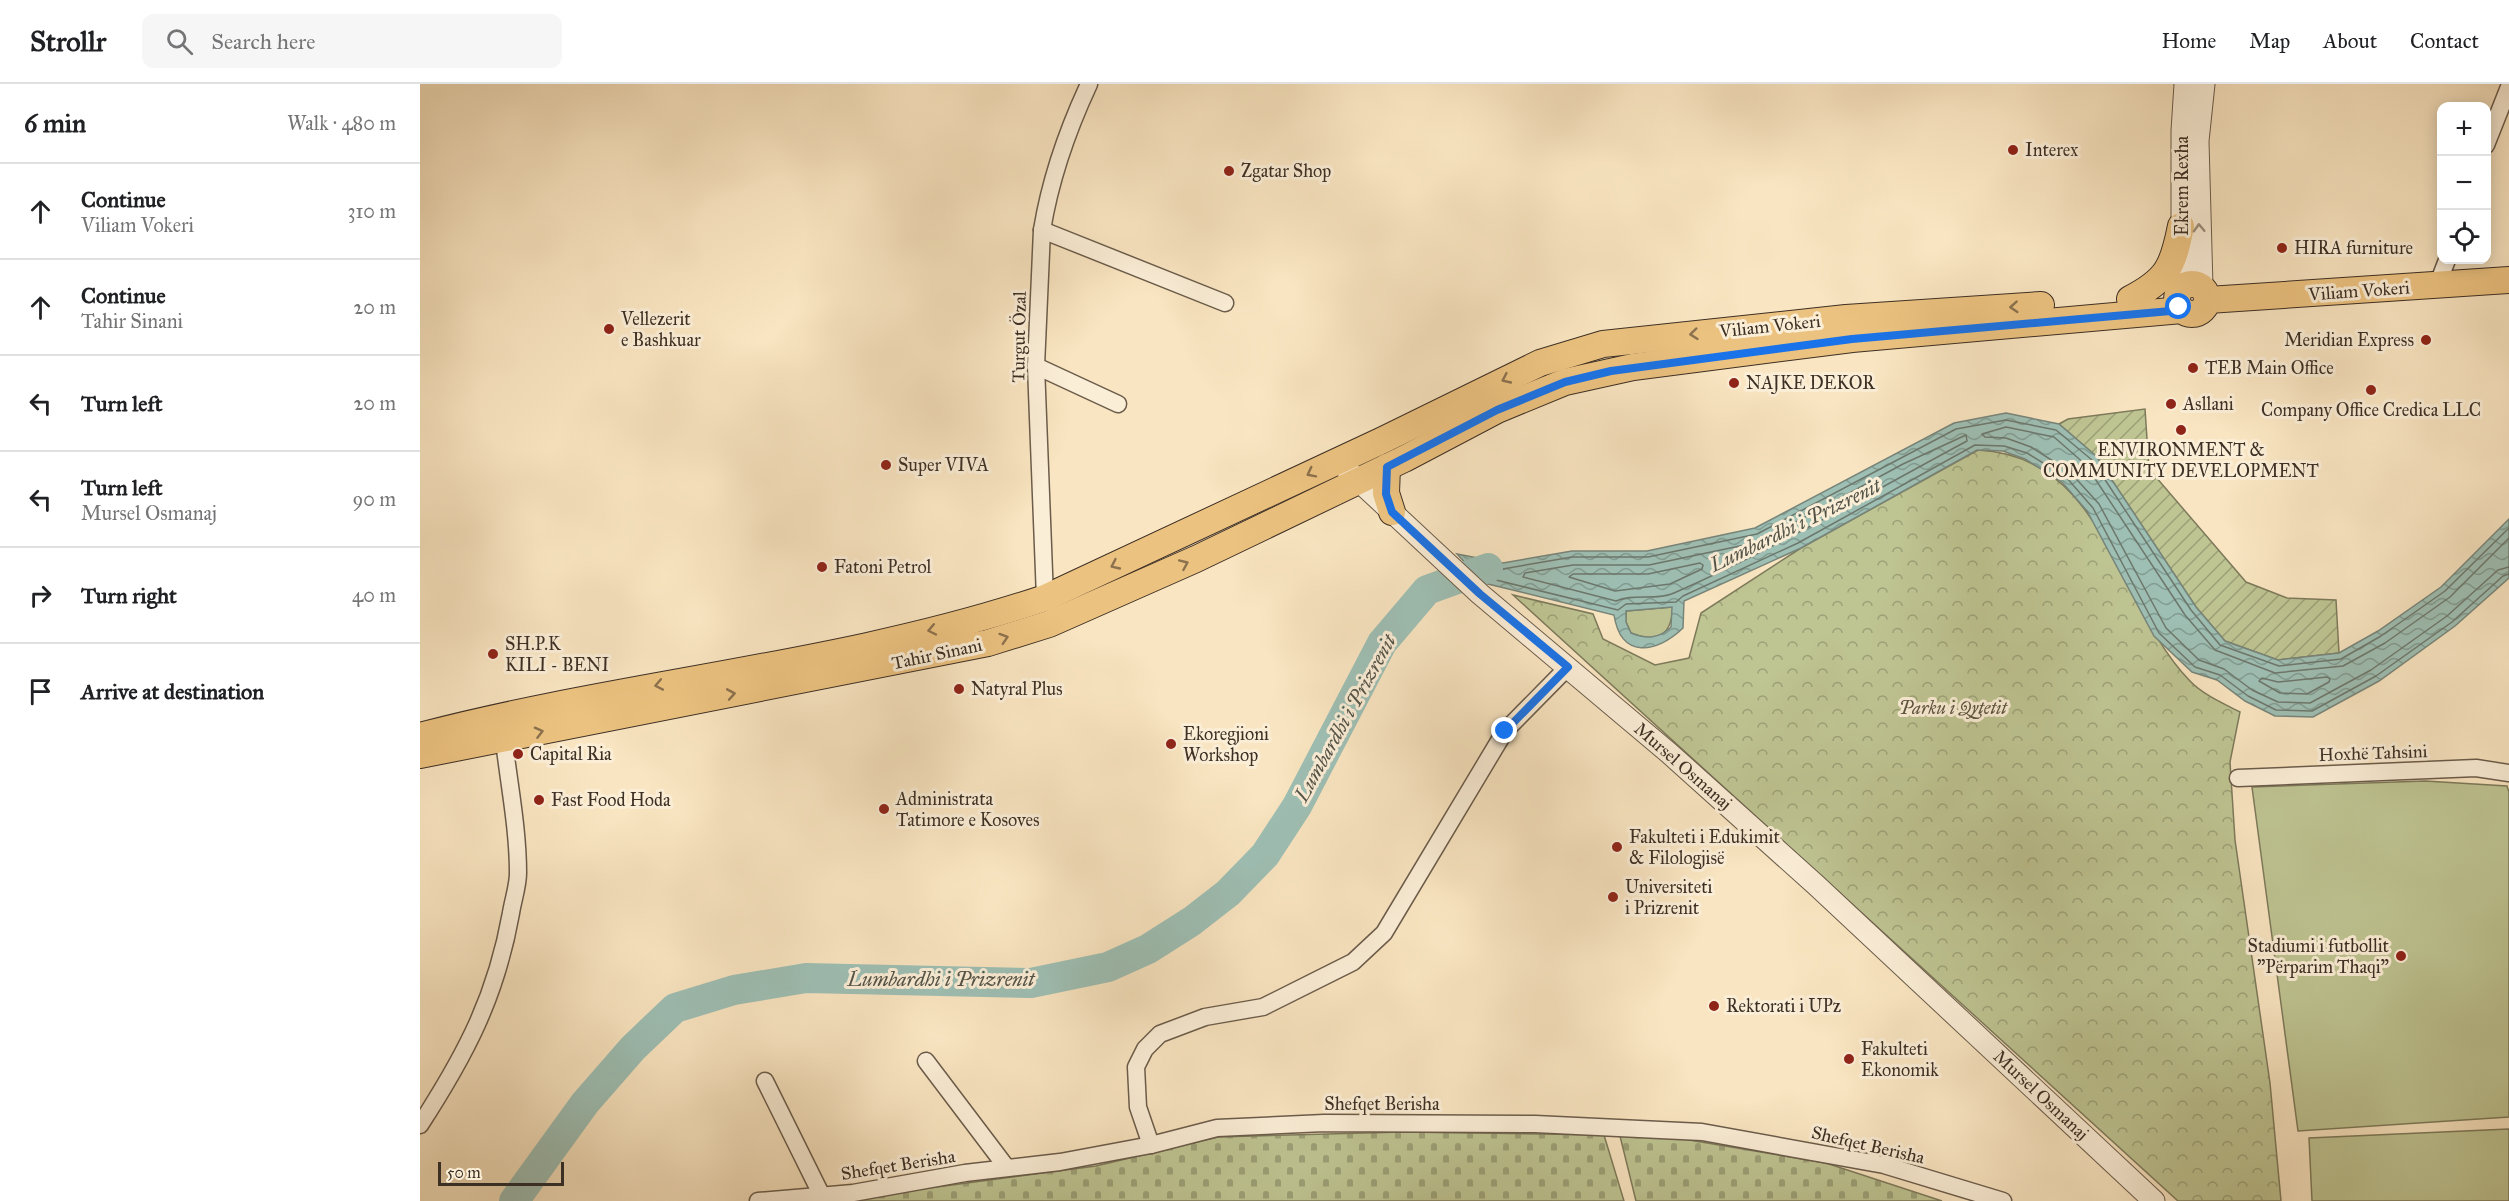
<!DOCTYPE html>
<meta charset="utf-8">
<style>
:root{--surface:#fff;--page:#f6f6f6;--text:#202124;--muted:#757577;--line:#e0e0e0}
body{margin:0;font-family:"IM FELL Great Primer",serif;background:var(--page);color:var(--text)}
.controls{position:absolute;right:18px;top:18px;display:grid;overflow:hidden;border-radius:12px;box-shadow:0 3px 15px #0003}
.controls button{width:54px;height:54px;display:grid;place-items:center;padding:0;border:0;border-bottom:2px solid var(--line);background:var(--surface);color:var(--text);font:30px sans-serif}
.scale{position:absolute;left:18px;bottom:15px;width:126px;box-sizing:border-box;padding-left:6px;border:3px solid #3c2f24;border-top:0;font-size:16px;line-height:21px;white-space:nowrap;color:#3c2f24;-webkit-text-stroke:4px #fbeed7;paint-order:stroke}
.stop{position:absolute;width:18px;height:18px;margin:-14px;border:4px solid #1a73e8;border-radius:50%;background:#fff}
.stop.end{background:#1a73e8;border-color:#fff;box-shadow:0 2px 6px #0008}
.list{margin:0;padding:0;list-style:none}
h2{display:flex;justify-content:space-between;align-items:center;height:78px;margin:0;padding:0 24px;font-size:26px}
h2 small{font-size:20px;font-weight:400;color:var(--muted)}
.list li{display:grid;grid-template-columns:39px 1fr auto;gap:18px;align-items:center;box-sizing:border-box;height:96px;padding:0 24px;border-top:2px solid var(--line)}
.list b{display:block;font-size:22px;white-space:nowrap}
.list p{margin:0;font-size:20px;white-space:nowrap;color:var(--muted)}
.list em{font-size:20px;font-style:normal;color:var(--muted)}
.icon{flex:none;width:33px;height:33px;fill:none;stroke:currentColor;stroke-width:2;stroke-linecap:round;stroke-linejoin:round}
.map{position:relative;flex:none;width:2089px;height:1117px;overflow:hidden}
header{display:flex;align-items:center;gap:36px;box-sizing:border-box;height:84px;padding:0 30px;background:var(--surface);border-bottom:2px solid var(--line)}
header strong{font-size:28px}
nav{display:flex;gap:33px;margin-inline-start:auto;font-size:21px}
.search{width:420px;height:54px;background:var(--page);display:flex;align-items:center;gap:15px;box-sizing:border-box;padding:0 21px;border-radius:12px;color:var(--muted);font-size:22px}
main{display:flex}
aside{flex:1;background:var(--surface)}
.map>svg:first-child{display:block}
.grass{fill:#bec492;stroke:#7d7a5b;stroke-width:1.5}
.cemetery{fill:url(#cemetery-stones);stroke:#7d7a5b;stroke-width:1.5}
.park{fill:url(#park-crowns);stroke:#7d7a5b;stroke-width:1.5}
.garden{fill:url(#garden-furrows);stroke:#7d7a5b;stroke-width:1.5}
.water{fill:url(#water-waves);stroke:#77857a;stroke-width:1.5;fill-rule:evenodd}
.lines{fill:none;stroke-linecap:round;stroke-linejoin:round}
.shore{stroke:#6d776c;stroke-width:1.5}
.river{stroke:#9ebfb4;stroke-width:30}
.minor-casing{stroke:#6b5c4b;stroke-width:19}
.tertiary-casing{stroke:#6b5c4b;stroke-width:23}
.primary-casing{stroke:#3c2f24;stroke-width:28}
.minor{stroke:#fbeed7;stroke-width:16}
.tertiary{stroke:#fbeed7;stroke-width:21}
.primary{stroke:#ecc280;stroke-width:26}
.oneway{stroke:#9c8e7e}
.oneway2{stroke:#8b714d}
.route{stroke:#1a73e8;stroke-width:8}
.poi-dot{fill:#8f2418;stroke:#fbeed7;stroke-width:2}
.labels{text-anchor:middle;stroke-width:6;stroke-linejoin:round;paint-order:stroke}
.poi-label{font-size:18px;fill:#3c2f24;stroke:#fbeed7;text-anchor:start}
.street-label{font-size:18px;fill:#3c2f24;stroke:#fbeed7}
.park-label{font-size:18px;font-style:italic;fill:#5c5440;stroke:#fbeed7}
.water-label{font-size:20px;font-style:italic;fill:#545348;stroke:#fbeed7}
</style>
<header>
<strong>Strollr</strong>
<div class="search"><svg class="icon" aria-label="search" viewBox="0 0 24 24"><circle cx="10" cy="10" r="6"/><path d="M15 15l6 6"/></svg>Search here</div>
<nav><a>Home</a><a>Map</a><a>About</a><a>Contact</a></nav>
</header>
<main>
<aside>
<h2>6 min<small>Walk · 480 m</small></h2>
<ul class="list">
<li><svg class="icon" aria-label="ahead" viewBox="0 0 24 24"><path d="M12 20V5M6 11l6-6 6 6"/></svg><div><b>Continue</b><p>Viliam Vokeri</p></div><em>310 m</em></li>
<li><svg class="icon" aria-label="ahead" viewBox="0 0 24 24"><path d="M12 20V5M6 11l6-6 6 6"/></svg><div><b>Continue</b><p>Tahir Sinani</p></div><em>20 m</em></li>
<li><svg class="icon" aria-label="left" viewBox="0 0 24 24"><path d="M17 20v-9H6M10 6l-5 5 5 5"/></svg><div><b>Turn left</b></div><em>20 m</em></li>
<li><svg class="icon" aria-label="left" viewBox="0 0 24 24"><path d="M17 20v-9H6M10 6l-5 5 5 5"/></svg><div><b>Turn left</b><p>Mursel Osmanaj</p></div><em>90 m</em></li>
<li><svg class="icon" aria-label="right" viewBox="0 0 24 24"><path d="M7 20v-9h11M14 6l5 5-5 5"/></svg><div><b>Turn right</b></div><em>40 m</em></li>
<li><svg class="icon" aria-label="arrive" viewBox="0 0 24 24"><path d="M6 21V4h12l-3 4 3 4H6"/></svg><div><b>Arrive at destination</b></div></li>
</ul>
</aside>
<div class="map">
<svg width="2089" height="1117" viewBox="0 0 2089 1117">
<defs>
<pattern id="cemetery-stones" width="16" height="16" patternUnits="userSpaceOnUse" patternTransform="scale(1.5)"><rect width="16" height="16" fill="#bec492"/><path d="M2 7V4a2 2 0 0 1 4 0v3zM10 15v-3a2 2 0 0 1 4 0v3z" fill="#9ca077"/></pattern>
<pattern id="park-crowns" width="20" height="18" patternUnits="userSpaceOnUse" patternTransform="scale(1.5)"><rect width="20" height="18" fill="#bec492"/><path d="M2 6a3 3 0 1 1 6 0M12 15a3 3 0 1 1 6 0" fill="none" stroke="#9ca077"/></pattern>
<pattern id="garden-furrows" width="10" height="10" patternUnits="userSpaceOnUse" patternTransform="scale(1.5)"><rect width="10" height="10" fill="#bec492"/><path d="M-1 1l2-2M0 10L10 0M9 11l2-2" fill="none" stroke="#9ca077"/></pattern>
<pattern id="water-waves" width="16" height="10" patternUnits="userSpaceOnUse" patternTransform="scale(1.5)"><rect width="16" height="10" fill="#9ebfb4"/><path d="M0 5q4-4 8 0t8 0" fill="none" stroke="#829c92"/></pattern>
</defs>
<rect width="100%" height="100%" fill="#f9e5c1"/>
<filter id="stains"><feTurbulence type="fractalNoise" baseFrequency=".00333" numOctaves="4"/><feColorMatrix values="0 0 0 0 .2 0 0 0 0 .09 0 0 0 0 .02 0 0 0 .5 -.17"/></filter>
<radialGradient id="worn" r=".72"><stop offset=".6" stop-color="#630" stop-opacity="0"/><stop offset="1" stop-color="#630" stop-opacity=".3"/></radialGradient>
<!-- grass -->
<g class="grass">
<path d="M1253,523C1251,552 1238,560 1211,549L1206,538V527Z"/>
<polygon points="2005,697 2087,702 2089,708 2089,1033 1878,1047 1832,703"/>
<polygon points="2089,1045 2089,1117 1892,1117 1889,1054"/>
</g>
<!-- cemetery -->
<g class="cemetery">
<polygon points="1198,1044 1406,1079 1522,1117 1216,1117"/>
<polygon points="983,1048 1184,1051 1204,1117 411,1117 676,1082 798,1053"/>
</g>
<!-- park -->
<path class="park" d="M1558,366C1686,372 1696,521 1770,597C1782,610 1804,620 1820,628L1810,678L1815,756L1850,999L1861,1117H1758L1093,511L1173,530L1183,555L1235,581L1269,574L1281,529L1381,464Z"/>
<!-- garden -->
<polygon class="garden" points="1725,325 1729,385 1826,498 1867,514 1916,516 1919,569 1858,576 1805,557 1776,523 1676,372 1639,340 1648,335"/>
<!-- water -->
<path class="water" d="M1586,329L1639,340L1676,372L1776,523L1805,557L1858,576L1919,569L1958,547L2021,503L2089,435V494L2035,542L1959,597L1893,633L1855,632L1825,617L1797,596L1772,588L1734,552L1667,427L1642,398L1605,375L1583,367L1557,366L1381,464L1264,517L1263,544C1236,570 1201,575 1194,531L1064,499L1037,470L1083,479L1152,467H1227L1335,444L1534,339ZM1252,523L1251,543C1239,555 1226,555 1211,549L1206,538V527Z"/>
<g class="lines">
<!-- shore -->
<g class="shore">
<path d="M1546,351L1547,357C1450,409 1355,465 1254,509C1237,517 1213,509 1196,517L1103,493L1105,489L1153,481H1229L1339,458L1483,380Z"/>
<polyline points="2089,444 2025,507 1961,552 1921,575 1859,582 1800,561 1771,526 1672,376 1636,346 1586,336 1536,345 1337,450 1228,473 1152,473 1083,485 1063,481 1060,484 1068,494 1198,526 1206,520 1256,518 1263,512 1378,459 1555,361 1584,362 1607,369 1646,393 1673,424 1739,549 1775,583 1800,591 1828,612 1856,626 1892,627 1956,592 2032,538 2083,492 2089,490"/>
<polyline points="2089,454 2030,513 1965,559 1923,582 1855,589 1795,566 1765,531 1666,381 1634,353 1586,343 1562,350 1565,353 1586,354 1611,363 1650,388 1679,420 1746,544 1779,576 1804,585 1832,606 1858,618 1890,619 1951,586 2027,532 2078,486 2089,483"/>
<polygon points="1280,479 1283,481 1282,485 1250,500 1195,507 1149,493 1153,490 1228,490"/>
<polygon points="1907,593 1910,595 1909,598 1887,610 1860,609 1839,597 1842,594 1858,598"/>
</g>
<!-- river -->
<polyline class="river" points="94,1117 165,1019 213,964 255,924 314,906 386,894 611,899 688,883 728,865 772,837 808,809 845,771 877,722 962,559 1007,506 1068,484"/>
<!-- minor casing -->
<g class="minor-casing">
<g id="minor">
<polyline points="2066,61 2089,3"/>
<polyline points="622,146 805,219"/>
<polyline points="2017,202 2027,176"/>
<polyline points="616,282 698,320"/>
<path d="M625,514L616,282L622,146C630,97 648,45 669,0"/>
<polyline points="1818,694 2056,684 2089,689"/>
<polyline points="506,977 587,1084"/>
<polyline points="345,997 402,1112"/>
<path d="M0,1041C46,970 76,913 91,829C93,816 98,802 98,789C98,745 89,700 84,657"/>
<polyline points="731,1061 718,1023 716,983 725,965 740,950 785,933 843,923 933,878 964,849 1085,647 1148,583"/>
<polyline points="338,1117 433,1109 545,1089 640,1078 731,1061 797,1044 904,1039 1115,1040 1282,1048 1464,1081 1583,1117"/>
</g>
</g>
<!-- tertiary casing -->
<g class="tertiary-casing">
<g id="tertiary">
<polyline points="1782,202 1778,57 1784,0"/>
<polyline points="1762,203 1762,47 1765,0"/>
<polyline points="927,386 1060,510 1249,669 1396,801 1734,1117"/>
</g>
</g>
<!-- primary casing -->
<g class="primary-casing">
<g id="primary">
<circle cx="1772" cy="215" r="15"/>
<path d="M1710,215C1747,196 1753,183 1761,142"/>
<polyline points="1788,216 2089,196"/>
<polyline points="967,383 966,409 972,428"/>
<path d="M0,652C206,598 423,582 625,514L963,356L1120,279L1183,260L1426,234L1621,221"/>
<polyline points="0,671 568,559 629,540 776,475 984,375 1077,326 1145,298 1213,283 1432,255 1762,226"/>
</g>
</g>
<!-- minor -->
<use href="#minor" class="minor"/>
<!-- tertiary -->
<use href="#tertiary" class="tertiary"/>
<!-- primary -->
<use href="#primary" class="primary"/>
</g>
<!-- one-way arrows -->
<defs><path id="oneway-chevron" d="M-2-3.5L2.5 0L-2 3.5" fill="none" stroke-width="1.6" stroke-linecap="round" stroke-linejoin="round" transform="scale(1.5)"/></defs>
<use class="oneway" href="#oneway-chevron" transform="translate(1779 144) rotate(-92)"/>
<g class="oneway2">
<use href="#oneway-chevron" transform="translate(1594 223) rotate(176)"/>
<use href="#oneway-chevron" transform="translate(1274 250) rotate(174)"/>
<use href="#oneway-chevron" transform="translate(1086 295) rotate(155)"/>
<use href="#oneway-chevron" transform="translate(891 389) rotate(153)"/>
<use href="#oneway-chevron" transform="translate(764 480) rotate(-24)"/>
<use href="#oneway-chevron" transform="translate(695 481) rotate(155)"/>
<use href="#oneway-chevron" transform="translate(512 546) rotate(168)"/>
<use href="#oneway-chevron" transform="translate(584 554) rotate(-18)"/>
<use href="#oneway-chevron" transform="translate(239 601) rotate(169)"/>
<use href="#oneway-chevron" transform="translate(311 610) rotate(-10)"/>
<use href="#oneway-chevron" transform="translate(119 648) rotate(-14)"/>
</g>
<g class="lines">
<!-- route -->
<polyline class="route" points="1085,647 1148,583 1060,510 972,428 966,410 967,383 1077,326 1145,298 1191,287 1432,255 1762,226 1759,223"/>
</g>
<!-- markers -->
<g class="poi-dot">
<circle cx="1593" cy="66" r="6"/>
<circle cx="809" cy="87" r="6"/>
<circle cx="1862" cy="164" r="6"/>
<circle cx="189" cy="245" r="6"/>
<circle cx="2006" cy="256" r="6"/>
<circle cx="1773" cy="284" r="6"/>
<circle cx="1314" cy="299" r="6"/>
<circle cx="1951" cy="306" r="6"/>
<circle cx="1751" cy="320" r="6"/>
<circle cx="1761" cy="346" r="6"/>
<circle cx="466" cy="381" r="6"/>
<circle cx="402" cy="483" r="6"/>
<circle cx="73" cy="570" r="6"/>
<circle cx="539" cy="605" r="6"/>
<circle cx="751" cy="660" r="6"/>
<circle cx="98" cy="670" r="6"/>
<circle cx="119" cy="716" r="6"/>
<circle cx="464" cy="725" r="6"/>
<circle cx="1197" cy="763" r="6"/>
<circle cx="1193" cy="813" r="6"/>
<circle cx="1981" cy="872" r="6"/>
<circle cx="1294" cy="922" r="6"/>
<circle cx="1429" cy="975" r="6"/>
</g>
<g class="labels">
<!-- poi labels -->
<g class="poi-label">
<text x="1605" y="72">Interex</text>
<text x="821" y="93">Zgatar Shop</text>
<text x="1874" y="170">HIRA furniture</text>
<text x="201" y="241">Vellezerit<tspan x="201" dy="21">e Bashkuar</tspan></text>
<text x="1994" y="262" text-anchor="end">Meridian Express</text>
<text x="1785" y="290">TEB Main Office</text>
<text x="1326" y="305">NAJKE DEKOR</text>
<text x="1763" y="326">Asllani</text>
<text x="1951" y="332" text-anchor="middle">Company Office Credica LLC</text>
<text x="1761" y="372" text-anchor="middle">ENVIRONMENT &amp;<tspan x="1761" dy="21">COMMUNITY DEVELOPMENT</tspan></text>
<text x="478" y="387">Super VIVA</text>
<text x="414" y="489">Fatoni Petrol</text>
<text x="85" y="566">SH.P.K<tspan x="85" dy="21">KILI - BENI</tspan></text>
<text x="551" y="611">Natyral Plus</text>
<text x="763" y="656">Ekoregjioni<tspan x="763" dy="21">Workshop</tspan></text>
<text x="110" y="676">Capital Ria</text>
<text x="476" y="721">Administrata<tspan x="476" dy="21">Tatimore e Kosoves</tspan></text>
<text x="131" y="722">Fast Food Hoda</text>
<text x="1209" y="759">Fakulteti i Edukimit<tspan x="1209" dy="21">&amp; Filologjisë</tspan></text>
<text x="1205" y="809">Universiteti<tspan x="1205" dy="21">i Prizrenit</tspan></text>
<text x="1969" y="868" text-anchor="end">Stadiumi i futbollit<tspan x="1969" dy="21">"Përparim Thaqi"</tspan></text>
<text x="1306" y="928">Rektorati i UPz</text>
<text x="1441" y="971">Fakulteti<tspan x="1441" dy="21">Ekonomik</tspan></text>
</g>
<!-- street labels -->
<g class="street-label">
<text transform="translate(1762 102) rotate(-90)" y="6">Ekrem Rexha</text>
<text transform="translate(1939 207) rotate(-4)" y="6">Viliam Vokeri</text>
<text transform="translate(1350 242) rotate(-6)" y="6">Viliam Vokeri</text>
<text transform="translate(599 253) rotate(-89)" y="6">Turgut Özal</text>
<text transform="translate(517 570) rotate(-12)" y="6">Tahir Sinani</text>
<text transform="translate(1953 669) rotate(-2)" y="6">Hoxhë Tahsini</text>
<text transform="translate(1263 682) rotate(41)" y="6">Mursel Osmanaj</text>
<text transform="translate(1621 1011) rotate(43)" y="6">Mursel Osmanaj</text>
<text x="962" y="1026">Shefqet Berisha</text>
<text transform="translate(1448 1061) rotate(13)" y="6">Shefqet Berisha</text>
<text transform="translate(478 1081) rotate(-9)" y="6">Shefqet Berisha</text>
</g>
<!-- park labels -->
<g class="park-label">
<text x="1533" y="630">Parku i Qytetit</text>
</g>
<!-- water labels -->
<g class="water-label">
<text transform="translate(1375 441) rotate(-26)" y="7">Lumbardhi i Prizrenit</text>
<text transform="translate(925 634) rotate(-61)" y="7">Lumbardhi i Prizrenit</text>
<text x="521" y="902">Lumbardhi i Prizrenit</text>
</g>
</g>
<rect width="100%" height="100%" filter="url(#stains)"/>
<rect width="100%" height="100%" fill="url(#worn)"/>
</svg>
<div class="controls">
<button>+</button>
<button>−</button>
<button><svg class="icon" aria-label="locate" viewBox="0 0 24 24"><circle cx="12" cy="12" r="6"/><path d="M12 2v4M12 18v4M2 12h4M18 12h4"/></svg></button>
</div>
<div class="scale">50 m</div>
<div class="stop" style="left:1759px;top:223px"></div>
<div class="stop end" style="left:1085px;top:647px"></div>
</div>
</main>
